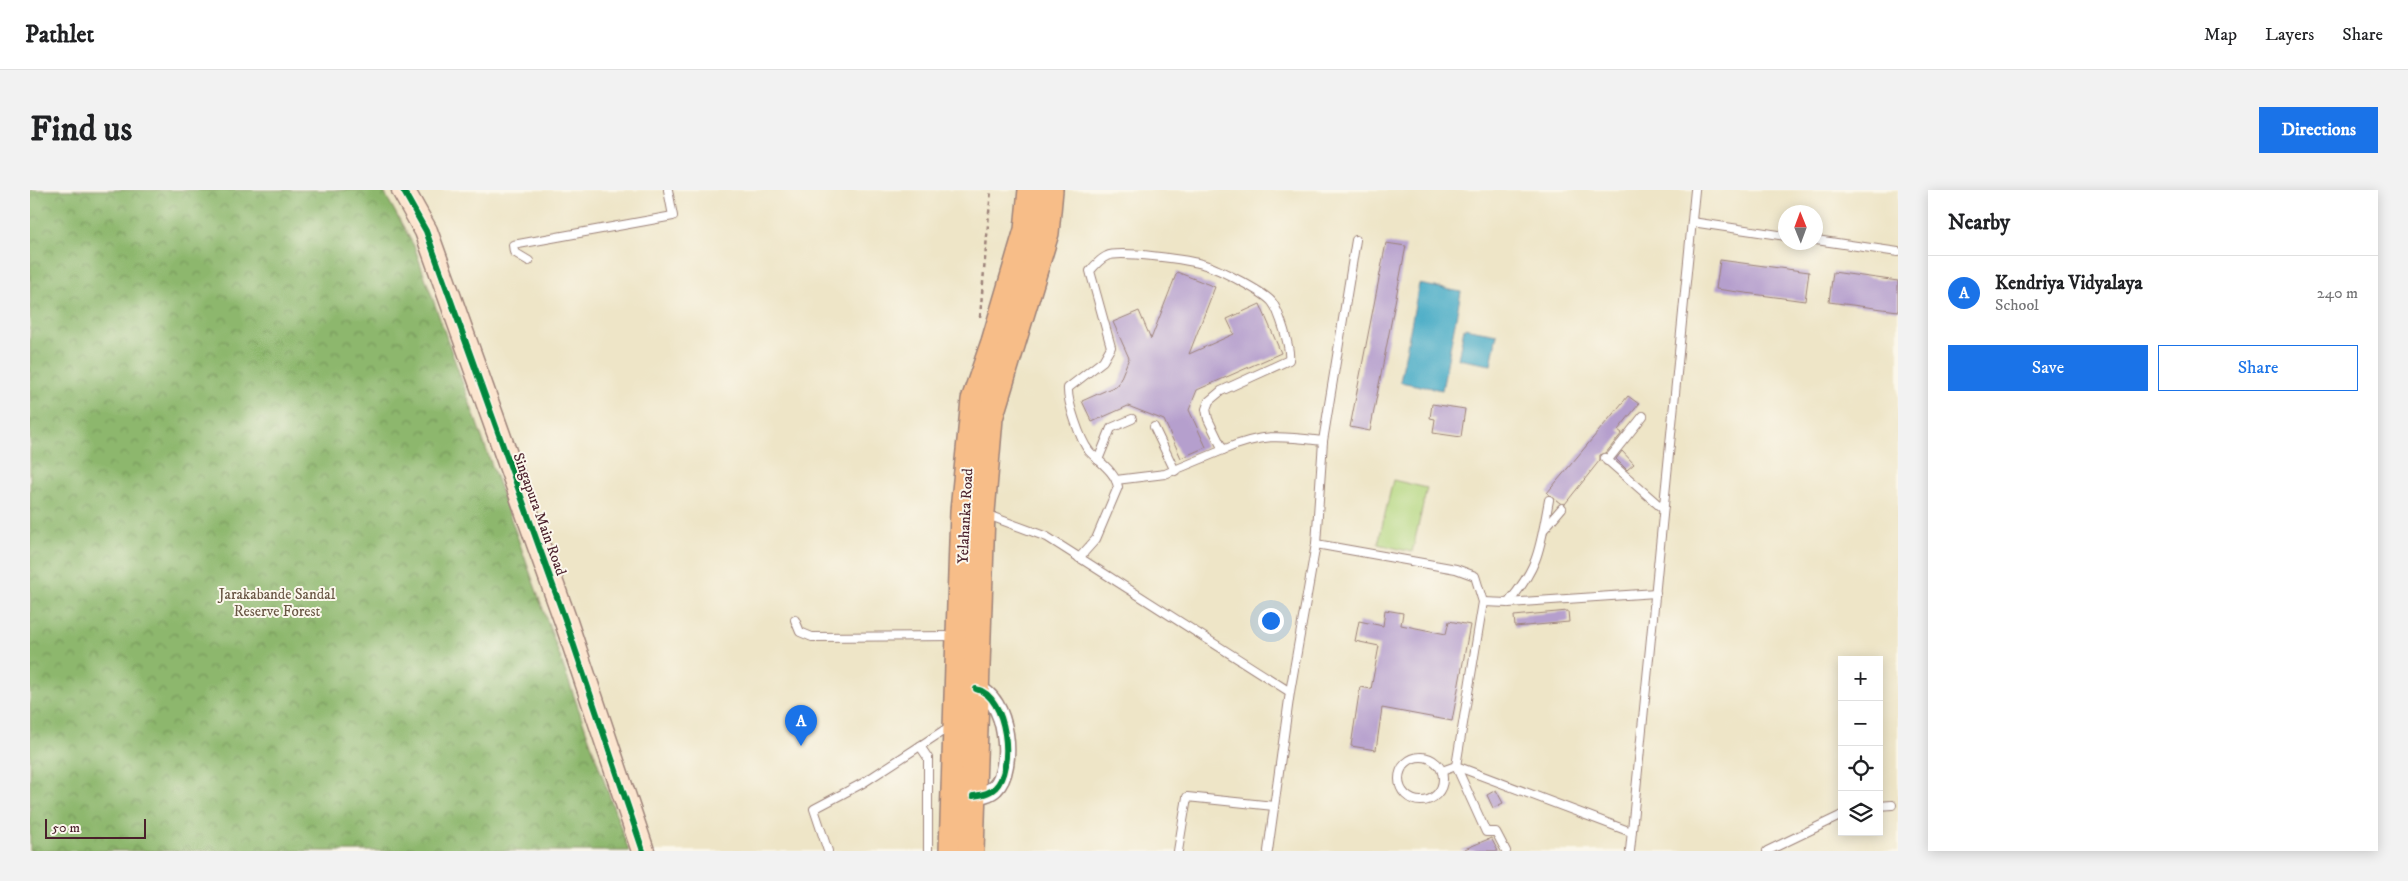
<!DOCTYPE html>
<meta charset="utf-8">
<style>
:root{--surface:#fff;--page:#f2f2f2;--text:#202124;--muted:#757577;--line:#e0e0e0;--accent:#1a73e8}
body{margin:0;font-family:"IM FELL DW Pica",serif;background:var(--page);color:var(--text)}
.controls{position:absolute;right:15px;bottom:15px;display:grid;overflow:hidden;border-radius:0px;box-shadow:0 2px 12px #0003}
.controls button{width:45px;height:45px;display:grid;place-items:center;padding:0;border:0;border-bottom:1px solid var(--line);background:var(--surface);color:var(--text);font:25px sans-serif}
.compass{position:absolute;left:1748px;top:15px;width:45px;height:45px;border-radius:50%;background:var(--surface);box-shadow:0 2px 12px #0003;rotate:359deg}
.scale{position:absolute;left:15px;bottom:12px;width:101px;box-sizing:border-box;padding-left:5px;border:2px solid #4a1f2b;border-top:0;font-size:14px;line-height:18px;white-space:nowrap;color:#4a1f2b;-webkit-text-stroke:4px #fbf7ec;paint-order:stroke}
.you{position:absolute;left:1240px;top:430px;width:18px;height:18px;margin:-12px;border:4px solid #fff;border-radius:50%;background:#1a73e8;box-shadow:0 0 0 8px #1a73e833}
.badge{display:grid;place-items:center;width:32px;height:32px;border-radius:50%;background:var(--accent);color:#fff;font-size:16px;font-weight:700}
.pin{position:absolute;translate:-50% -41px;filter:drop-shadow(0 1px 2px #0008)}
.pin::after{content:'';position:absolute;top:26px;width:18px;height:15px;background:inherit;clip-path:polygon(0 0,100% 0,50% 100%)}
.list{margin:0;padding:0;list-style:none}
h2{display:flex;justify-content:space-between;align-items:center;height:65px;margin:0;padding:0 20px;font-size:21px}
h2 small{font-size:16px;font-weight:400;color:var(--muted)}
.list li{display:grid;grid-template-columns:32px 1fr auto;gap:15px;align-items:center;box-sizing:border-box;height:75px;padding:0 20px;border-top:1px solid var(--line)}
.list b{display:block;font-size:19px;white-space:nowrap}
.list p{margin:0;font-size:16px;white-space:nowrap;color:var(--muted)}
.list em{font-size:16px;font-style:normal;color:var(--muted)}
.actions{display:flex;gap:10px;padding:15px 20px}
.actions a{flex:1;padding:11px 0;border:1px solid var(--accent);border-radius:0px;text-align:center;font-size:18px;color:var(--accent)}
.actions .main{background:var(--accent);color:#fff}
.icon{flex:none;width:28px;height:28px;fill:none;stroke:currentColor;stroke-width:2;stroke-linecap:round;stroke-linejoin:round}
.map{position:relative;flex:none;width:1868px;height:661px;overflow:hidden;border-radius:0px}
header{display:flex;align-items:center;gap:30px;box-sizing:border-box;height:70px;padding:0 25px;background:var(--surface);border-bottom:1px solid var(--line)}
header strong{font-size:24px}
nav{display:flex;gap:28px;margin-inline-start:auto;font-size:18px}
.intro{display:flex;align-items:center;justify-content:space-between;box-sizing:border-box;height:120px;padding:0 30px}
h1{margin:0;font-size:35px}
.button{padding:12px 22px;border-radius:0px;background:var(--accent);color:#fff;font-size:18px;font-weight:700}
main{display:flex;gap:30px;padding:0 30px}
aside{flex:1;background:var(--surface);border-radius:0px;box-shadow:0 2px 12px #0003}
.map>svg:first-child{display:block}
.forest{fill:url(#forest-crowns);stroke:#6c6b4c}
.park{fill:#b2d67e;stroke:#7e7a54}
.water{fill:#46abc6;stroke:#486578}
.building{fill:#b59fcd}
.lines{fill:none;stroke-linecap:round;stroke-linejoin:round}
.lane-casing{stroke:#9c8279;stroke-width:10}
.street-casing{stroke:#9c8279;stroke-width:19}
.secondary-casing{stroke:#9c8279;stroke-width:25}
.primary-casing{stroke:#9c8279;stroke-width:28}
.path{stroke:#9c8279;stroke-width:2.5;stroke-dasharray:4 4;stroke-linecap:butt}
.lane{stroke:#fff;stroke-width:8}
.street{stroke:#fff;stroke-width:16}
.secondary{stroke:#fce5cf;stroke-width:22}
.primary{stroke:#f7bd88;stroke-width:25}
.cycleway-casing{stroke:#fbf7ec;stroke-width:9}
.cycleway{stroke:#00873e;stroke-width:6}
.labels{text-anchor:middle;stroke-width:4;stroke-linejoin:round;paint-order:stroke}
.street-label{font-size:15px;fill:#4a1f2b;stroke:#fbf7ec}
.park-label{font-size:15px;fill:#695644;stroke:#fbf7ec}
</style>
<header>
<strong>Pathlet</strong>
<nav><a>Map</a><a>Layers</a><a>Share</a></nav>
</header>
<div class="intro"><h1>Find us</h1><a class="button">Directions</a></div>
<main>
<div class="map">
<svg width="1868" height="661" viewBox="0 0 1868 661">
<defs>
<pattern id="forest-crowns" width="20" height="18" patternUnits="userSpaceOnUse" patternTransform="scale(1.25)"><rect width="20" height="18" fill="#8db76d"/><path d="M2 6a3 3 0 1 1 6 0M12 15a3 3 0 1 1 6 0" fill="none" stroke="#75945a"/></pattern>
</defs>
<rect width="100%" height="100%" fill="#fbf7ec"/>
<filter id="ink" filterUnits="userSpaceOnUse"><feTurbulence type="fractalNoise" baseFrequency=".02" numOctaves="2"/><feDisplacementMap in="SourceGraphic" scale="10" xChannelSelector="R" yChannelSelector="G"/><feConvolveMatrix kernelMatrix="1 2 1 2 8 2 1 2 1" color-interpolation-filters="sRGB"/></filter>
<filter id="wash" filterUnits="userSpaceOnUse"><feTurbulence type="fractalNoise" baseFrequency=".0096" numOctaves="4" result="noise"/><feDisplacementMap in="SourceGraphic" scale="20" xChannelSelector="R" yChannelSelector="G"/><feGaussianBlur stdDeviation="1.12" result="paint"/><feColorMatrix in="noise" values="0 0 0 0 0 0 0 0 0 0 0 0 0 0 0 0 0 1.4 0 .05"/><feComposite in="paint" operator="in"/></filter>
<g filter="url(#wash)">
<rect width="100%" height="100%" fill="#eee5c7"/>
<!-- forest -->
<polygon class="forest" points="0,0 353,0 384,56 599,661 0,661"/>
<!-- park -->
<polygon class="park" points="1363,290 1397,298 1382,362 1348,354"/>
<!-- water -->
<g class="water">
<polygon points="1389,94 1431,102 1412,200 1370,192"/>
<polygon points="1434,138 1467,144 1461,175 1428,169"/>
</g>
<g id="blocks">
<!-- building -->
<g class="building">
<polygon points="1356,53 1376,56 1340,241 1320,237"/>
<polygon points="1690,70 1779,82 1775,111 1686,99"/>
<polygon points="1147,82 1185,97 1159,164 1204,144 1197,129 1230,114 1251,163 1167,200 1159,220 1176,257 1151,268 1134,230 1098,216 1062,232 1052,211 1088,195 1099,168 1083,132 1109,121 1121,149"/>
<polygon points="1803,82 1868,91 1868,121 1799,112"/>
<polygon points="1598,206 1609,214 1588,240 1592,243 1576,263 1570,265 1570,270 1535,314 1530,313 1517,303"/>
<polygon points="1402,214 1435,219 1431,247 1403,243 1405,229 1400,228"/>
<polygon points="1592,261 1604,274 1597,280 1586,269"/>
<polygon points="1355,420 1373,423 1371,435 1416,444 1419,431 1440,435 1422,531 1352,518 1346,560 1321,556 1330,497 1341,499 1349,456 1325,451 1329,431 1353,436"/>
<polygon points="1538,421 1539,432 1485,437 1484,426"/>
<polygon points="1466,600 1473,613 1463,618 1457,605"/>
<polygon points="1461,648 1468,661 1430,661"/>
</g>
</g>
</g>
<g filter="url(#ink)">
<use href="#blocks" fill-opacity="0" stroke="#9c8279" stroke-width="1"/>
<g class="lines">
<!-- lane casing -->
<g class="lane-casing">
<g id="lane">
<polyline points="1662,32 1756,46"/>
<polyline points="1786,50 1868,62"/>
<polyline points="499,71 484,62 483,55 643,26 638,0"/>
<polyline points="1124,237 1145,281"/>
<polyline points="1575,268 1632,318"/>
<polyline points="1068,270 1081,238 1102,229"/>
<polyline points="1577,271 1613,226"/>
<polyline points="1086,290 1135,284 1193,260"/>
<polyline points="955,324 1017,347 1260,502"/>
<polyline points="1515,338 1532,318"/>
<polyline points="1286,354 1426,379 1445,386 1453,412 1426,576 1456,642 1466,642 1476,661"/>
<path d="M1049,368L1066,349L1088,297C1085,281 1069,272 1059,261C1050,250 1037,211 1038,198L1073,171L1081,157L1060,81C1065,75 1070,69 1077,66C1089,60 1161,70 1175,75C1189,79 1234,102 1242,112C1249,121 1261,158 1259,170L1191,201L1179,211L1176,219L1178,229L1193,260C1233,243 1251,246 1293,251"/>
<polyline points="1453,412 1478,413 1626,403"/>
<path d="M1478,413C1510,375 1510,357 1519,310"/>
<polyline points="765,430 770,442 782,447 926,446"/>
<polyline points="890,556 922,535"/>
<circle cx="1391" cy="589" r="22"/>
<polyline points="1412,581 1426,576 1601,642"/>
<polyline points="1849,616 1862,615"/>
<polyline points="798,661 784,619 833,593 890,556 898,568 898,661"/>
<polyline points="1148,661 1157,607 1244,616"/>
<polyline points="1238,661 1260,502 1286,354 1293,251 1326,50"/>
<polyline points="1600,661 1665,0"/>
<polyline points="1737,661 1812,625"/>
</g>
</g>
<!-- street casing -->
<g class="street-casing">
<path id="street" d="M943,606C950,605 959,604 965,598C985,579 978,506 946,499"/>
</g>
<!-- secondary casing -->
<g class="secondary-casing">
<polyline id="secondary" points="373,0 396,41 536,432 613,661"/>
</g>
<!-- primary casing -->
<g class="primary-casing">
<g id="primary">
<polyline points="922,661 933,321 944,210 964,152 997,40 1001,0"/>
<polyline points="941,661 952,322 960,228 1016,43 1020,0"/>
</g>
</g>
<!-- path -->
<polyline class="path" points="950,127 961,0"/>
<!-- lane -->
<use href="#lane" class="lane"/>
<!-- street -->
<use href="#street" class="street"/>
<!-- secondary -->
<use href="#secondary" class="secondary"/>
<!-- primary -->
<use href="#primary" class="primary"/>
<!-- cycleway casing -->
<g class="cycleway-casing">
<g id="cycleway">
<polyline points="373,0 396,41 536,432 613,661"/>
<path d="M943,606C950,605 959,604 965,598C985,579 978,506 946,499"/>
</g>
</g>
<!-- cycleway -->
<use href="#cycleway" class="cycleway"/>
</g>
</g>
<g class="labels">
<!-- street labels -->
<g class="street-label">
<text transform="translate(510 324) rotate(70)" y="5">Singapura Main Road</text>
<text transform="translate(935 326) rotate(-87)" y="5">Yelahanka Road</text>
</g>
<!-- park labels -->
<g class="park-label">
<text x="247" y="409">Jarakabande Sandal<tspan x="247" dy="17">Reserve Forest</tspan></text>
</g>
</g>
</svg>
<div class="controls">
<button>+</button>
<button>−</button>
<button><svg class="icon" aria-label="locate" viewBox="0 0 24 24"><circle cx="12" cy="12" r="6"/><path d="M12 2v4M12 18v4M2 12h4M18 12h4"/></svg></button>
<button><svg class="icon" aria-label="layers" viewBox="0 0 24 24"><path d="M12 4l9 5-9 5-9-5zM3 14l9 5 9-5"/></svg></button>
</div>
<svg class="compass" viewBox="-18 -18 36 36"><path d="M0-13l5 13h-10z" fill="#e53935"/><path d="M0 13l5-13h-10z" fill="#757577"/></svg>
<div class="scale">50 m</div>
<div class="you"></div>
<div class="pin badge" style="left:771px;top:556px">A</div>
</div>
<aside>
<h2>Nearby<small></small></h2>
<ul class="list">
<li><span class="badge">A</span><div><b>Kendriya Vidyalaya</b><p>School</p></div><em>240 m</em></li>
</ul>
<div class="actions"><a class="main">Save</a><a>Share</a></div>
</aside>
</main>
